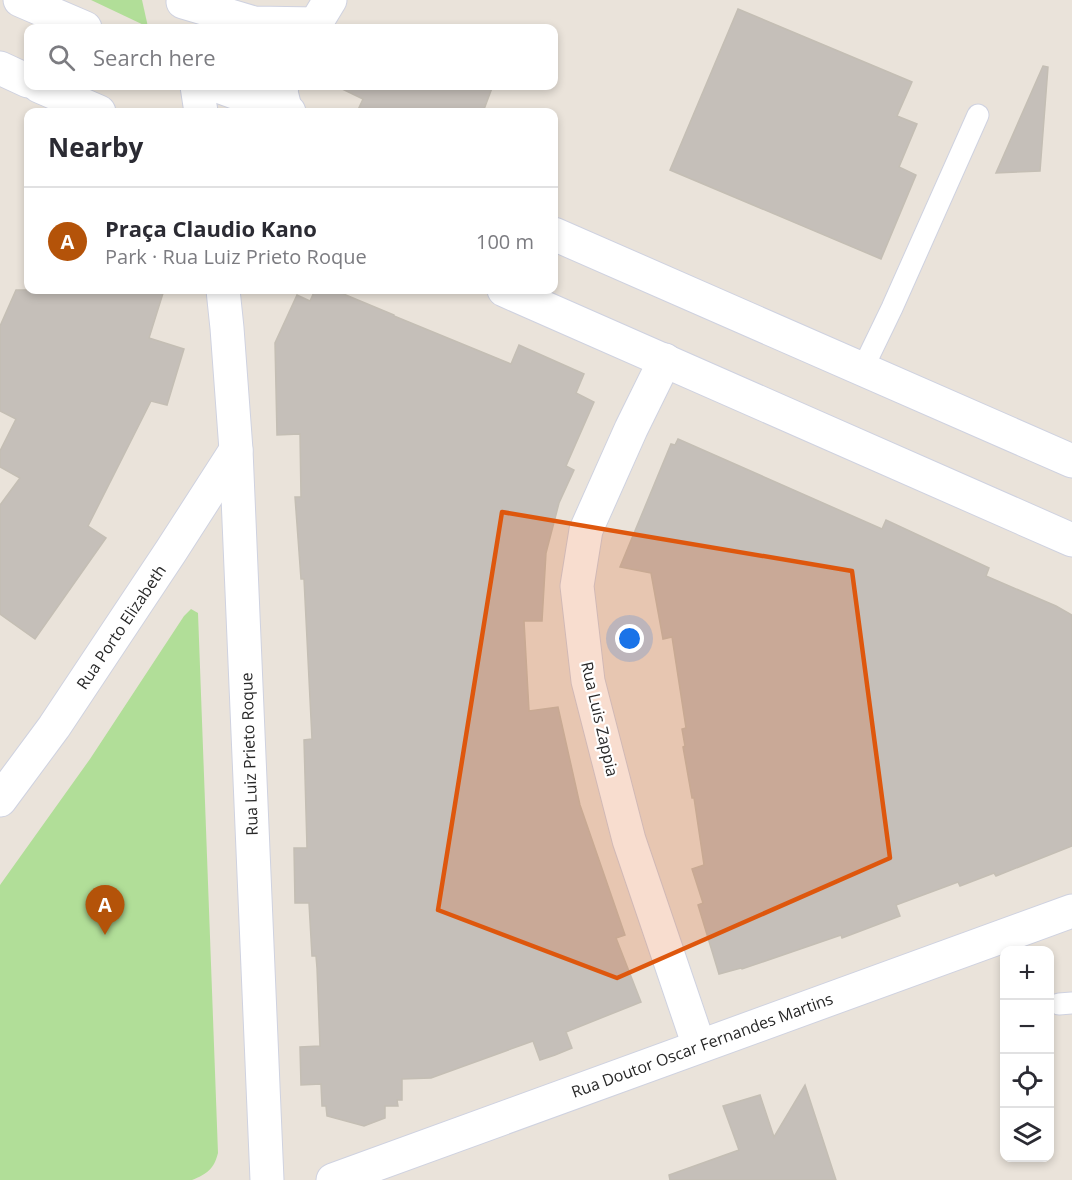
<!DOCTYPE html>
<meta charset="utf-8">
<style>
:root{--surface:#fff;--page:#f2f2f3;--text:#2b2b33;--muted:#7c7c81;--line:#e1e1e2;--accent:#b45309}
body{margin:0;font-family:"Open Sans",sans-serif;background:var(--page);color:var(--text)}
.controls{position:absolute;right:18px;bottom:18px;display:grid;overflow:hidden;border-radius:12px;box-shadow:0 3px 9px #0003}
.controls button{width:54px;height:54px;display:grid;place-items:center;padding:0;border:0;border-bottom:2px solid var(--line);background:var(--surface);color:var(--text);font:30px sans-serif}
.you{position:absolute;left:630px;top:639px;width:21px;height:21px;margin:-15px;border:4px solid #fff;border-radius:50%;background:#1a73e8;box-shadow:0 0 0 9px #1a73e833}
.badge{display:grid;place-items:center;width:39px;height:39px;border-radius:50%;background:var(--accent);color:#fff;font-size:20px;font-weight:700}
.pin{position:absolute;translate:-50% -50px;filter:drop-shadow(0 2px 3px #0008)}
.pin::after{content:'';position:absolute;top:32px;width:21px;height:18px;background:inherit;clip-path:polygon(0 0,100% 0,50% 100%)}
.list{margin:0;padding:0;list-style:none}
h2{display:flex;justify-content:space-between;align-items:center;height:78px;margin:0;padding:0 24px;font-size:26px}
h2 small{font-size:20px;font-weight:400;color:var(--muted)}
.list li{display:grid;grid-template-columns:39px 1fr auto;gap:18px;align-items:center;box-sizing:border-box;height:108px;padding:0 24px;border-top:2px solid var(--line)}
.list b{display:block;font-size:22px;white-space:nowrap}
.list p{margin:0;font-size:20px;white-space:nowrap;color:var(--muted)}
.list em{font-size:20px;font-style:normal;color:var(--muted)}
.icon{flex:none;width:33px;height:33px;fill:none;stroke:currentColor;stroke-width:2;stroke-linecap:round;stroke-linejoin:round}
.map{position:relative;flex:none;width:1072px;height:1180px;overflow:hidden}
.search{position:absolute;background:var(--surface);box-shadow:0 3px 9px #0003;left:24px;top:24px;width:534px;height:66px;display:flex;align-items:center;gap:15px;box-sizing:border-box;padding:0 21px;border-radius:12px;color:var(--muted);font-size:22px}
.panel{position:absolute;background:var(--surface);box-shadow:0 3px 9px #0003;left:24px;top:108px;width:534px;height:186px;border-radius:12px}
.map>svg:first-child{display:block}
.green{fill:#b1de98}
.building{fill:#c5bfb9;stroke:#c4beb4;stroke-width:1.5}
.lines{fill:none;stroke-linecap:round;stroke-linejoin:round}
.service-casing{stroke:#cfd2e0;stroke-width:23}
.minor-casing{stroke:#cfd2e0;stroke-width:35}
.tertiary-casing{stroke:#cfd2e0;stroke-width:35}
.service{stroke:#fff;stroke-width:21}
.minor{stroke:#fff;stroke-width:33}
.tertiary{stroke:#fff;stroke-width:33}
.marked{fill:#de570d;fill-opacity:0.2;stroke:#de570d;stroke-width:4.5;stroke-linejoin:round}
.labels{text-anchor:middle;stroke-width:4.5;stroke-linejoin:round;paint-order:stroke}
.street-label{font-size:16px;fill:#282828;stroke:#fff}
</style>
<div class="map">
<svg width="1072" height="1180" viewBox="0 0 1072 1180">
<rect width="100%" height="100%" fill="#eae3da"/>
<!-- green -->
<g class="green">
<polygon points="91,0 142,0 148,27"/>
<path d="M191,609L198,613L218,1153C214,1169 207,1174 192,1180H0V885L90,759L184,616Z"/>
</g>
<!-- building -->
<g class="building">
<polygon points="738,9 912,82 897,116 917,124 899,167 916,175 881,259 670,170"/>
<polygon points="1043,66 1048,67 1040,171 996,173"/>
<polygon points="339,86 486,86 492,88 483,112 357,112 363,99 340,88"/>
<polygon points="16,290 164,290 149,338 184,349 167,405 151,401 88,526 106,538 35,639 0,614 0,505 20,478 0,467 0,451 16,419 0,411 0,326"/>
<polygon points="315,290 334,290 394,315 394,316 511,364 519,345 584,374 576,393 594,402 566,466 574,470 559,503 546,553 542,621 524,621 529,711 558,707 580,805 625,935 616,938 641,1002 566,1032 572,1048 555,1055 540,1060 533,1041 431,1078 402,1079 402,1100 397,1100 398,1106 385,1106 385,1118 364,1126 327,1116 326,1106 322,1106 321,1084 301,1085 300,1047 320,1046 317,968 316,956 312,956 309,903 295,903 294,848 307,848 304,740 312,739 304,579 301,579 295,497 301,497 300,434 277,435 275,343 297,295 310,301"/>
<polygon points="678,439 882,529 886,520 989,568 986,576 1056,606 1072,615 1072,846 996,876 994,873 960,886 958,882 896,905 900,916 842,938 841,935 742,969 741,968 719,974 698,905 703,903 692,869 704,865 694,798 692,798 683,747 685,746 682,729 686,728 672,637 663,639 651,573 620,567 671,444 675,445"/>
<polygon points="805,1085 836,1180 670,1180 669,1175 739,1150 723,1106 760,1095 774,1137"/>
</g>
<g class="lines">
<!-- service casing -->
<g class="service-casing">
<g id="service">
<polyline points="863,368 892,308 978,115"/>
<polyline points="1059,1004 1072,1003"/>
</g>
</g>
<!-- minor casing -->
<g class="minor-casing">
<g id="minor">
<polyline points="183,2 254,23 317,24"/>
<polyline points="313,28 330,0"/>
<polyline points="197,86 201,112"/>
<polyline points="282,86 281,92 286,112"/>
<polyline points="223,290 227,328 236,450 267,1180"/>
<polyline points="665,360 631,429 586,530 577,586 588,681 629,840 699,1046"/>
<polyline points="0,800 54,727 171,551 236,450"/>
<polyline points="333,1180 1072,911"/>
</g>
</g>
<!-- tertiary casing -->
<g class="tertiary-casing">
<g id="tertiary">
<polyline points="20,0 85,28"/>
<polyline points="0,68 28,81"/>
<polyline points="39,86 99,112"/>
<polyline points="218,86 289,112"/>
<polyline points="554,234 1072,461"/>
<polyline points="504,290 1072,540"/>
</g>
</g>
<!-- service -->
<use href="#service" class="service"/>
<!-- minor -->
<use href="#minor" class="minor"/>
<!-- tertiary -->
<use href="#tertiary" class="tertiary"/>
</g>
<!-- marked area -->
<path class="marked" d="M502,512L852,571L890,858L617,978L438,910Z"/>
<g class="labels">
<!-- street labels -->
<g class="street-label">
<text transform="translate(121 627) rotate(-56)" y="6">Rua Porto Elizabeth</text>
<text transform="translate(600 719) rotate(77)" y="6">Rua Luis Zappia</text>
<text transform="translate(249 754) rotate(-92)" y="6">Rua Luiz Prieto Roque</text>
<text transform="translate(702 1045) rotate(-20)" y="6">Rua Doutor Oscar Fernandes Martins</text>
</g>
</g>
</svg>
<div class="controls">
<button>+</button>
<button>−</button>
<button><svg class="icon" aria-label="locate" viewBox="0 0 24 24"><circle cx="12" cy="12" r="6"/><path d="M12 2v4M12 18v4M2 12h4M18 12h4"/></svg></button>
<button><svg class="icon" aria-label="layers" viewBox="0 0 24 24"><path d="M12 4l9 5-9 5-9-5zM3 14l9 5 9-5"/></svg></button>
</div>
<div class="you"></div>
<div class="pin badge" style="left:105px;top:935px">A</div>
<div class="search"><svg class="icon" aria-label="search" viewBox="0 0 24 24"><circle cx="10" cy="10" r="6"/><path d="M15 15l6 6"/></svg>Search here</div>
<section class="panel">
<h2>Nearby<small></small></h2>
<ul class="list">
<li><span class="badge">A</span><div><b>Praça Claudio Kano</b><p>Park · Rua Luiz Prieto Roque</p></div><em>100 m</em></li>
</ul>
</section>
</div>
